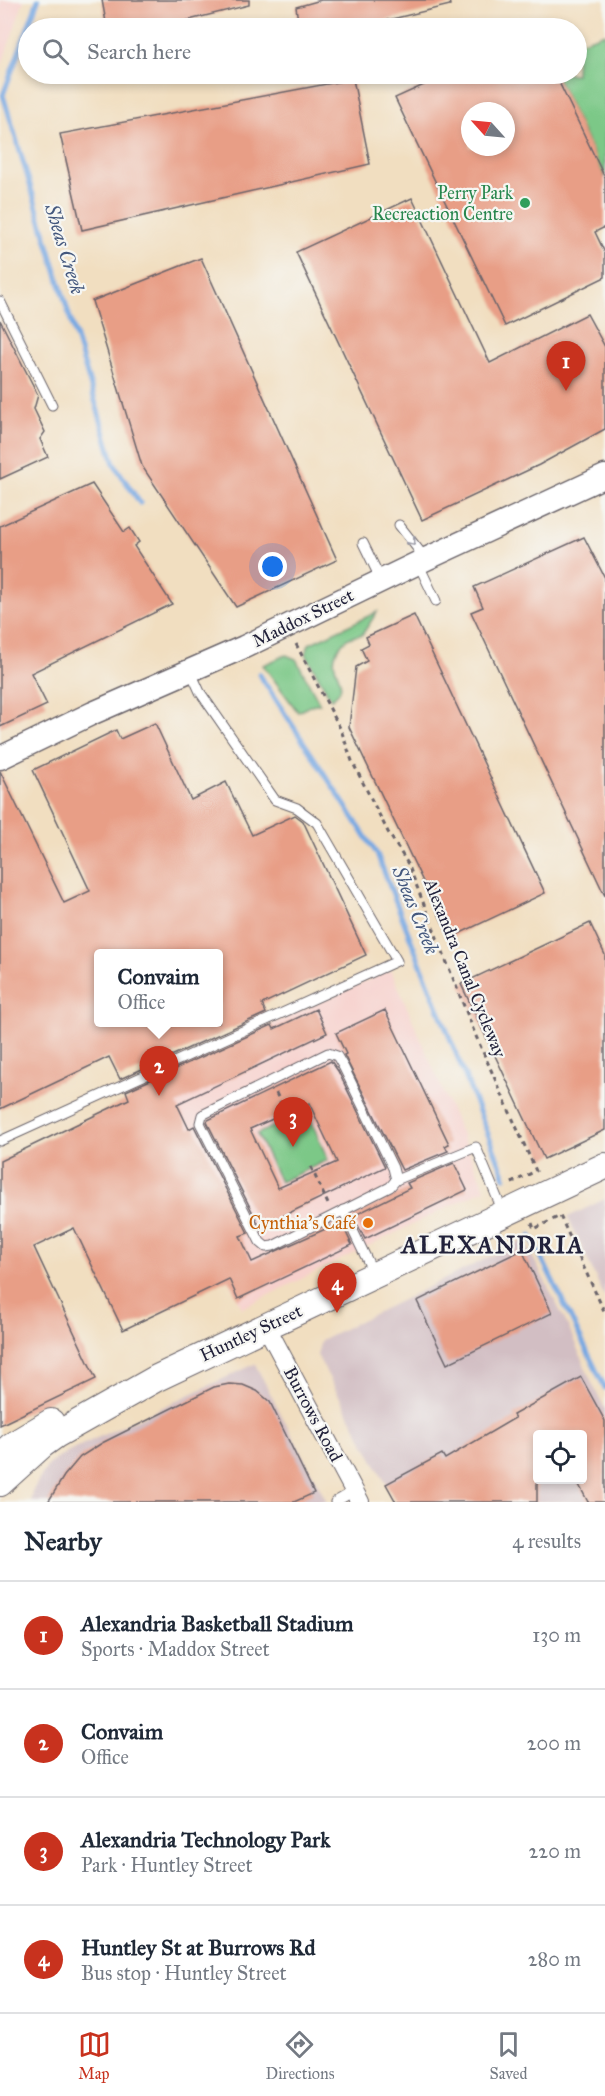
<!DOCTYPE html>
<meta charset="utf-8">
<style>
:root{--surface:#fff;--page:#f6f6f7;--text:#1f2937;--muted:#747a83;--line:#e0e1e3;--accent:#c8321e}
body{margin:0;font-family:"IM FELL Great Primer",serif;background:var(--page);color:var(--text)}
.controls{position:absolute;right:18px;bottom:18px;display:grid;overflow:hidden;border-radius:6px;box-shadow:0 3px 9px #0003}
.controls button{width:54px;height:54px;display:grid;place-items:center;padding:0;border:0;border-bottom:2px solid var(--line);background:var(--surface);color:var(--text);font:30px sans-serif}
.compass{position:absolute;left:461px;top:102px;width:54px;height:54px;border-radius:50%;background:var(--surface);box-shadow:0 3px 9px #0003;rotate:297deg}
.you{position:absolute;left:273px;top:567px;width:21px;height:21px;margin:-15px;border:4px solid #fff;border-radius:50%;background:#1a73e8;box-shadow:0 0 0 9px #1a73e833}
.badge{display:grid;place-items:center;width:39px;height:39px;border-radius:50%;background:var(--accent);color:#fff;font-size:20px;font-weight:700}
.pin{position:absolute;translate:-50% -50px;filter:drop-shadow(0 2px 3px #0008)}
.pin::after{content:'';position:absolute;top:32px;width:21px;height:18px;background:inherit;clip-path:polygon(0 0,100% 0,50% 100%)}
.popup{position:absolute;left:94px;top:949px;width:129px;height:78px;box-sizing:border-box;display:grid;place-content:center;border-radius:6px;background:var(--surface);filter:drop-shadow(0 2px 4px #0005);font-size:20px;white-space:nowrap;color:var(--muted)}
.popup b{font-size:22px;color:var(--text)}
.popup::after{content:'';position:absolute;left:50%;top:100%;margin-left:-12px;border:12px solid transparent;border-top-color:var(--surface)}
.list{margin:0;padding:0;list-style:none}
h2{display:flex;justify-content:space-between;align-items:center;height:78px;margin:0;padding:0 24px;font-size:26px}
h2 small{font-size:20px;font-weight:400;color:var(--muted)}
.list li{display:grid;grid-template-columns:39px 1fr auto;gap:18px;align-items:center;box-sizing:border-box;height:108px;padding:0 24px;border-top:2px solid var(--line)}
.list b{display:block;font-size:22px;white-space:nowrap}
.list p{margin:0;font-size:20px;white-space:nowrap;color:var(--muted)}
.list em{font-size:20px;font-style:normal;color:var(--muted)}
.icon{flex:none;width:33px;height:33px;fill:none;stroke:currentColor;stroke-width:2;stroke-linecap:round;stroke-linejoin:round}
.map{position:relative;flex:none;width:605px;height:1502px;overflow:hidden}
.search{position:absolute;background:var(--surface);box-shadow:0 3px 9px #0003;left:18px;right:18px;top:18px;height:66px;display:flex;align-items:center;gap:15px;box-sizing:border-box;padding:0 21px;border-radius:33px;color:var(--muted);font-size:22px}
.sheet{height:510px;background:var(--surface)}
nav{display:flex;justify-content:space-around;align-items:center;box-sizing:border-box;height:84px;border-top:2px solid var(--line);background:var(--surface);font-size:16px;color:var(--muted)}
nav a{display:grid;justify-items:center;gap:3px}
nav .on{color:var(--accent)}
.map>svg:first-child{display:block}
.built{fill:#f7d0cc}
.industrial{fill:#d2bec3;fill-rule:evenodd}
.green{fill:#7bc887;stroke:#4e7561;stroke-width:1.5}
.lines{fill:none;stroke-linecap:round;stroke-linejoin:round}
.stream{stroke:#77a8e2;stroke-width:5}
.building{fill:#e89e86;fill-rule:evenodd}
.service-casing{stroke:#6a646a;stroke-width:11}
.minor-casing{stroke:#6a646a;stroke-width:20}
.tertiary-casing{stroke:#6a646a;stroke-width:25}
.secondary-casing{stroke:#6a646a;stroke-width:28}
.path{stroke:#6a646a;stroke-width:3;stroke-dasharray:4.5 4.5;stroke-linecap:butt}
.service{stroke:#fff;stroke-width:9}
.minor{stroke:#fff;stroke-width:18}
.tertiary{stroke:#fff;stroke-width:22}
.secondary{stroke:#fff;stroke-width:26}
.oneway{stroke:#9c9ca7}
.leisure-dot{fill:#2e9e5b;stroke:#f6f6f2;stroke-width:2}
.food-dot{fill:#e8710a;stroke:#f6f6f2;stroke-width:2}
.labels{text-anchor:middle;stroke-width:4.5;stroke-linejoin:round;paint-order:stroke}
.leisure-label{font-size:18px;fill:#27864d;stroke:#f6f6f2;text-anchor:end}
.street-label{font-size:18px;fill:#22223b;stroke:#f6f6f2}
.food-label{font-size:18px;fill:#c56008;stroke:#f6f6f2;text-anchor:end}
.water-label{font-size:20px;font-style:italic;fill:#44587e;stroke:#f6f6f2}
.district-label{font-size:24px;font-weight:bold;letter-spacing:1.5px;fill:#22223b;stroke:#f6f6f2}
</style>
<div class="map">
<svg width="605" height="1502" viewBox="0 0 605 1502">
<rect width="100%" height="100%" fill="#f6f6f2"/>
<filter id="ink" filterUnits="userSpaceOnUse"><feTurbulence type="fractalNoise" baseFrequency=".0167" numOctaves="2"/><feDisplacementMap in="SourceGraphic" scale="12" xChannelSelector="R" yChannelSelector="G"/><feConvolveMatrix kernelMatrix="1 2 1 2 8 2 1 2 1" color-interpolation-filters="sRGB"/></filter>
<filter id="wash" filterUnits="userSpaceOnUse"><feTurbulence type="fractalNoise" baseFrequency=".008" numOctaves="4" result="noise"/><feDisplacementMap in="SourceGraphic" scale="24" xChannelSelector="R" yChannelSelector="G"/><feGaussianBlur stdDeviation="1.35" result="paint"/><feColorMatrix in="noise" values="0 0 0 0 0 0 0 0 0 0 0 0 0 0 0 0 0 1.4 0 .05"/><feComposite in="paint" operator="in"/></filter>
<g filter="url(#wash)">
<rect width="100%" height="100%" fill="#f1dec0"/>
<!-- built -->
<g class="built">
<polygon points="0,0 24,0 0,70"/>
<polygon points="391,970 485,1189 242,1308 137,1085"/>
</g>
<!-- industrial -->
<g class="industrial">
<polygon points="605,1199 605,1298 568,1217"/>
<path d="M524,1240L568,1326L591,1381L605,1409V1502H396L317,1355L321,1340ZM538,1434H582V1480H538Z"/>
<polygon points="255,1364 327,1502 31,1502 34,1488 48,1465 69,1451"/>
</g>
<!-- green -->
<g class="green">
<polygon points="605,33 605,178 555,74 576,74 577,43"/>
<path d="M377,612L362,635C353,636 347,637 341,645C320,669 357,683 331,699L306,654L309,644Z"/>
<polygon points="286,655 296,659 320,704 314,704 298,712 263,665"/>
<polygon points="307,1111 328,1160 280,1182 257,1134"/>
</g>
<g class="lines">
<!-- stream -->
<g class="stream">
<polyline points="38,0 3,95 114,464 140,503"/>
<polyline points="259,674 377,854 505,1177"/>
<polyline points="531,1236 605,1388"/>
</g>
</g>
<g id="blocks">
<!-- building -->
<g class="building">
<polygon points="102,0 249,0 249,5 157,28 107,28"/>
<polygon points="321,0 449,0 450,5 355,28 299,28 296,7"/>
<path d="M448,74H555L605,178V227L595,232L605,253V277L505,326L395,98ZM470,111H506V147H470Z"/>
<polygon points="353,79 370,164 82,230 60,134"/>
<polygon points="412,198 490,363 587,314 605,347 605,429 539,465 422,520 296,252"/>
<polygon points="201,258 337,560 236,607 142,466 92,301"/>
<polygon points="0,320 38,395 34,409 45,432 40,439 48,457 0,479"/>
<polygon points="92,484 124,532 130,528 139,542 134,546 172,604 31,673 47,705 0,727 0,526"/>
<polygon points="584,537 605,578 605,896 471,612 483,607 474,587"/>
<polygon points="414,615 545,893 450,938 349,727 356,667 367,661 361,648 369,644 366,637"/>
<path d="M155,723L191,800L226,782L252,835L295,815L303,821L366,955L262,1004L266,1013L120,1079L109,1057L0,1109V771L64,903L90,891L33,770L116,730L120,739ZM99,954H219V1023H99Z"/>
<polygon points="590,923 605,955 605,1130 544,1159 461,984"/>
<polygon points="316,1009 327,1033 177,1104 189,1129 194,1126 248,1233 240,1236 252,1262 341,1222 352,1245 238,1299 229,1279 123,1330 74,1228 34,1247 96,1379 0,1425 0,1161 129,1099 126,1091 272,1025 274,1029"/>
<polygon points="385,1010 449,1144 445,1146 448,1151 402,1170 344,1055 346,1054 336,1033"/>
<path d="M331,1061L338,1071L385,1167L260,1227L207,1122L208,1120ZM309,1103L337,1162L278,1188L250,1129Z"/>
<polygon points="454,1163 467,1190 365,1239 353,1216 410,1188 407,1183"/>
<polygon points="522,1250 552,1313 447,1364 417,1301"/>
<polygon points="581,1377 605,1421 605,1502 588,1502 576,1479 582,1479 582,1434 537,1434 537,1502 396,1502 386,1484 442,1454 445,1459 515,1418 513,1415"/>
<polygon points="229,1384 243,1385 257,1391 270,1402 314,1493 294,1502 48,1502 64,1476 80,1457 102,1443 214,1387"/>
</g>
</g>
</g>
<g filter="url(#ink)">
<use href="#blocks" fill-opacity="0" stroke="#6a646a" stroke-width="1.5"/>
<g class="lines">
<!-- service casing -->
<g class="service-casing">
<g id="service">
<polyline points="0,301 52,405"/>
<polyline points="399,525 425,558"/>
<polyline points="363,543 381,580"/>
<polyline points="418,563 436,601"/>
<polygon points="328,1053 337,1056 344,1068 393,1168 396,1180 390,1187 273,1246 266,1247 260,1242 200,1123 202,1115"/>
<polyline points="0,1141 397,961 317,823 297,808 275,800 200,692 190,670"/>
<polyline points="396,1180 476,1147 503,1212"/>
<polyline points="343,1210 373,1272"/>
<polyline points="335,1502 354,1491"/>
</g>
</g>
<!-- minor casing -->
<g class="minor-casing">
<polyline id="minor" points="266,1326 360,1502"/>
</g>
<!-- tertiary casing -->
<g class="tertiary-casing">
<polyline id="tertiary" points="0,758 93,713 244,647 426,559 605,476"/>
</g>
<!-- secondary casing -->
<g class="secondary-casing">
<g id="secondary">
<polyline points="0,1456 11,1446 51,1422"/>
<polyline points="0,1483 42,1445 56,1435 157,1378 605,1166"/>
</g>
</g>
<!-- path -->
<g class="path">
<polyline points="296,644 341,730 352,761 388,832 408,864 475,1034 536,1171 513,1182 515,1187"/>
<polyline points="276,1093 288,1119"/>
<polyline points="311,1167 328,1204"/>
<polyline points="532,1223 534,1229 560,1216 605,1313"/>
</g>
<!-- service -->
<use href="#service" class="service"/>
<!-- minor -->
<use href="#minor" class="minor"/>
<!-- tertiary -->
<use href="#tertiary" class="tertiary"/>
<!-- secondary -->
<use href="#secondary" class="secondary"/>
</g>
<!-- one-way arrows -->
<defs><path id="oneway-chevron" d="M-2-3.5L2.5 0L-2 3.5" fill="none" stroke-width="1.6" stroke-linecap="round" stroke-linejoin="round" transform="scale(1.5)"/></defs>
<use class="oneway" href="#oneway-chevron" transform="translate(412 542) rotate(51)"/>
</g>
<!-- markers -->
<circle class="leisure-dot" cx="525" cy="203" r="6"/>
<circle class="food-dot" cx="368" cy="1223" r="6"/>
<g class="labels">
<!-- leisure labels -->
<g class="leisure-label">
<text x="513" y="199">Perry Park<tspan x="513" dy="21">Recreaction Centre</tspan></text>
</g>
<!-- street labels -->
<g class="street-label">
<text transform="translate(303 618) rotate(-26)" y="6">Maddox Street</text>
<text transform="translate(465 968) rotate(68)" y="6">Alexandra Canal Cycleway</text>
<text transform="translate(251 1333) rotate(-25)" y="6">Huntley Street</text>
<text transform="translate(313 1414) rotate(62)" y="6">Burrows Road</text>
</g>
<!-- food labels -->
<g class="food-label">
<text x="356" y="1229">Cynthia's Café</text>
</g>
<!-- water labels -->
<g class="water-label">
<text transform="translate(65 249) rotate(73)" y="7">Sheas Creek</text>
<text transform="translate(416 910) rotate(68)" y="7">Sheas Creek</text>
</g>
<!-- district labels -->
<g class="district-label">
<text x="493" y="1253">ALEXANDRIA</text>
</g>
</g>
</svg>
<div class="controls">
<button><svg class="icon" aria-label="locate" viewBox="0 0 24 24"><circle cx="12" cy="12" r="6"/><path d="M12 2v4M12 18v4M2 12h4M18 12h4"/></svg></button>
</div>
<svg class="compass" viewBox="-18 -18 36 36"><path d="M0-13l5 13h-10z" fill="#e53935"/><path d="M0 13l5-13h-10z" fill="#747a83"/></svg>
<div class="you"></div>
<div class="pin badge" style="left:566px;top:391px">1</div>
<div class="pin badge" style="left:159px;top:1096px">2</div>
<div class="popup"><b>Convaim</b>Office</div>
<div class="pin badge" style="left:293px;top:1147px">3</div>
<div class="pin badge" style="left:337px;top:1313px">4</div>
<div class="search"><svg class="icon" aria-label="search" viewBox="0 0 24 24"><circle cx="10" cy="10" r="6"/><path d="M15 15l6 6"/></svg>Search here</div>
</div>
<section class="sheet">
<h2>Nearby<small>4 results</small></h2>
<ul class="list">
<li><span class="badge">1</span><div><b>Alexandria Basketball Stadium</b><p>Sports · Maddox Street</p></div><em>130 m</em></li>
<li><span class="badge">2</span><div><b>Convaim</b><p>Office</p></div><em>200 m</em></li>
<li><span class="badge">3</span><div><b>Alexandria Technology Park</b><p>Park · Huntley Street</p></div><em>220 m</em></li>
<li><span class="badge">4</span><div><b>Huntley St at Burrows Rd</b><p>Bus stop · Huntley Street</p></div><em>280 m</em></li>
</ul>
</section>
<nav>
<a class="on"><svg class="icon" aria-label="map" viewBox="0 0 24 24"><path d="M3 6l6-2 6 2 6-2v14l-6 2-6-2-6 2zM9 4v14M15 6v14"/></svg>Map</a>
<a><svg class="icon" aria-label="directions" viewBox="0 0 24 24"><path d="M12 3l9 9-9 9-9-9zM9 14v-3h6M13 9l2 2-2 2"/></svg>Directions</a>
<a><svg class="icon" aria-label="saved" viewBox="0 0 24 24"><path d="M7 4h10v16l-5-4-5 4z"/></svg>Saved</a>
</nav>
